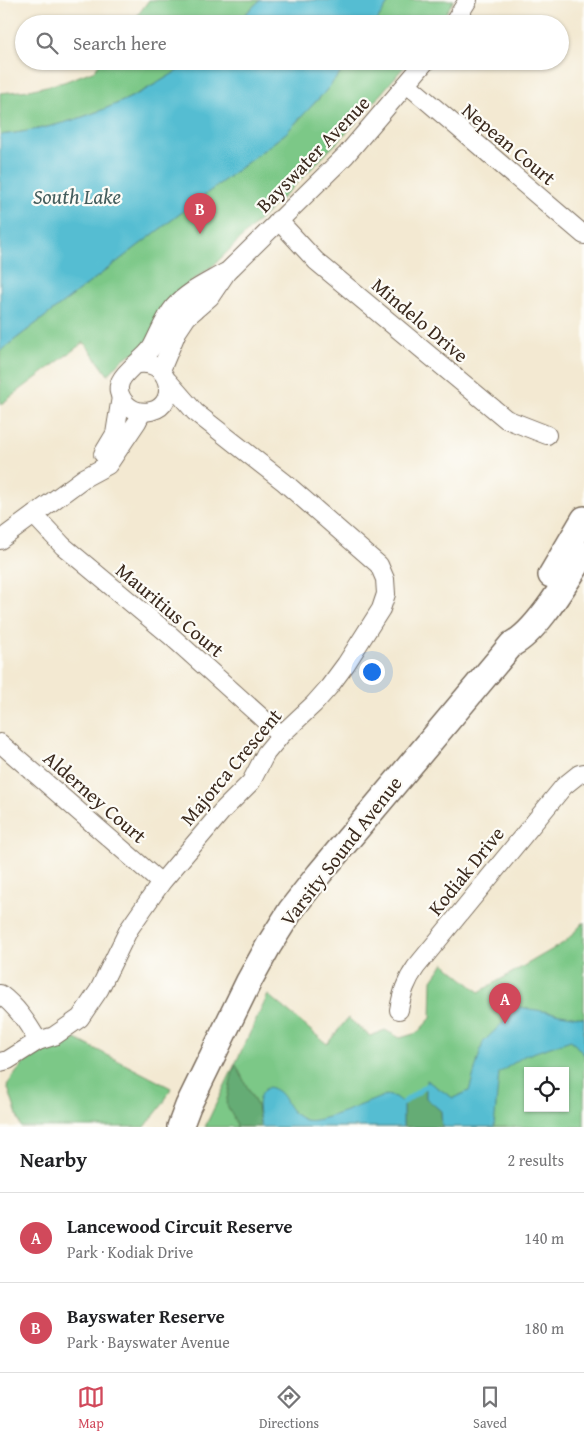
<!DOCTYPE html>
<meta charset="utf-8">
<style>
:root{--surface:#fff;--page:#f6f6f6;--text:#202124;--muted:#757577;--line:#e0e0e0;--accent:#d1495b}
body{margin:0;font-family:"Gentium Book Plus",serif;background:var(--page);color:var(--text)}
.controls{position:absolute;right:15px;bottom:15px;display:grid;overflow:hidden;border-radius:0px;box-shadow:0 1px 4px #0004}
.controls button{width:45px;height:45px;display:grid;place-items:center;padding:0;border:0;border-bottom:1px solid var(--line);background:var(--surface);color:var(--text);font:25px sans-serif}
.you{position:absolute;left:371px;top:671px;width:18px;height:18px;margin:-12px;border:4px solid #fff;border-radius:50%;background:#1a73e8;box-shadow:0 0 0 8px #1a73e833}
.badge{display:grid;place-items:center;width:32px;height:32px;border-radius:50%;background:var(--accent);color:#fff;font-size:16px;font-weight:700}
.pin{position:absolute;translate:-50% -41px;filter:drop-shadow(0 1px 2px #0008)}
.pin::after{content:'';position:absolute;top:26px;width:18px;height:15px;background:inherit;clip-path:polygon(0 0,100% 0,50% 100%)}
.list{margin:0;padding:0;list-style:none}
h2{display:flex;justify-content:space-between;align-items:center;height:65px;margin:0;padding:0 20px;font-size:21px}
h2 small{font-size:16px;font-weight:400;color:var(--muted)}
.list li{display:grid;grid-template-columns:32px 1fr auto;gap:15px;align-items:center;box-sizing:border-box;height:90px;padding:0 20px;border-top:1px solid var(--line)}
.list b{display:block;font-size:19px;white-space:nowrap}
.list p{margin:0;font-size:16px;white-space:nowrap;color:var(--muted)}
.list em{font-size:16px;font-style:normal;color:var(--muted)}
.icon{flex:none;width:28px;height:28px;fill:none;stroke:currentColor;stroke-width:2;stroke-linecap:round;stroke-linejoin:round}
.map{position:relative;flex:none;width:584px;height:1127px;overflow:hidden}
.search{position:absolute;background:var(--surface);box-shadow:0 1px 4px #0004;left:15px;right:15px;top:15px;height:55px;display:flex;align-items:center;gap:12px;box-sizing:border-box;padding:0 18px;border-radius:28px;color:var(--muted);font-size:19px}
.sheet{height:245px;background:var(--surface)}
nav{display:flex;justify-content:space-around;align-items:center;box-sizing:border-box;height:70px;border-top:1px solid var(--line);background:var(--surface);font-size:14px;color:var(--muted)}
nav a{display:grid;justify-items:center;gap:2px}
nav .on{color:var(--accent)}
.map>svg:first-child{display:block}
.green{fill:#7cc887;stroke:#5c7952;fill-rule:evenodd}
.forest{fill:#65ac74;stroke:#506b49}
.water{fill:#55bdd2;stroke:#487478}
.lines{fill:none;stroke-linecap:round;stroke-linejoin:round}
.stream{stroke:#55bdd2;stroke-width:5.5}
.street-casing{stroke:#7b6d5d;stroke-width:20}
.secondary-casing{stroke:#7b6d5d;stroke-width:28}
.street{stroke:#fff;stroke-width:18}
.secondary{stroke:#fff;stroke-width:25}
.labels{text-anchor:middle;stroke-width:4.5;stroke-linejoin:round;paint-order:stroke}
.street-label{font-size:20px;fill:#3b2a1e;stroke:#fdfcf7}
.water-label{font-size:21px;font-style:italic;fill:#445d5d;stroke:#fdfcf7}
</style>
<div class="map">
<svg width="584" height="1127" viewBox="0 0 584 1127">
<rect width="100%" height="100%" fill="#fdfcf7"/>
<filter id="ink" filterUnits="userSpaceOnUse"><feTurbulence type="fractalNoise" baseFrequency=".02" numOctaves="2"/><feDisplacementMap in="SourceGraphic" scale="10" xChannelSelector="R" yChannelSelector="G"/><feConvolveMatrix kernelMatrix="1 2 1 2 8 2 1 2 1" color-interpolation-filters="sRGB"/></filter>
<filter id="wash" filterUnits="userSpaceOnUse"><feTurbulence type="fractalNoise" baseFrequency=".0096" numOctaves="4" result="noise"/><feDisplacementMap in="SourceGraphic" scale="20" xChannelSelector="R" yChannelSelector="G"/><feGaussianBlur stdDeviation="1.12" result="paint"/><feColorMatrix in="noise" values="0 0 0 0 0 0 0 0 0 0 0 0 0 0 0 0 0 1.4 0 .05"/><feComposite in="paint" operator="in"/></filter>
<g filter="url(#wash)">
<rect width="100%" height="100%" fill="#f3e9d2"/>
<!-- green -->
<g class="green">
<polygon points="149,0 260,0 235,24 131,24"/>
<polygon points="390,0 454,0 439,24 375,24"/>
<path d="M101,61H192C133,102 72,127 0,135V93L29,90L64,82L95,70Z"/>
<path d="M350,61H409L356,123L306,174L215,264L176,293L144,347C138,352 132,353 126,357C119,362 114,369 108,375L84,342L0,405V351L286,133L324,93Z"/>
<path d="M584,922V1127H205L268,995L327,1044L348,1018L370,1036L385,1030L400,1038L417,1033L431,1018L432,980L444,963L479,992L565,942ZM528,1071H565V1108H528Z"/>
<path d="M76,1039L171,1088L163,1104L145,1127H21L7,1085C13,1077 20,1066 28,1060C42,1050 61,1049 76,1039Z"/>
</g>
<!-- forest -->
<g class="forest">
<polygon points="235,1063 257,1106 261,1127 236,1127 237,1125 226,1103"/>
<polygon points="426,1086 426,1098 441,1111 442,1127 403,1127 403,1103"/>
</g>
<!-- water -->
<g class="water">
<polygon points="260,0 390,0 375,24 235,24"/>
<path d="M192,61H350L324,93L286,133L0,351V135C72,127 133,102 192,61Z"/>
<polygon points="519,1007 584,1018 584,1055 571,1040 524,1056 499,1073 494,1127 442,1127 441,1111 426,1098 426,1080 453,1098 469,1091 483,1042"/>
<path d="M269,1087C287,1093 283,1104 295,1114C297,1116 302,1119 305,1120C320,1124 370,1101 386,1095L395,1097L403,1103V1127H261C259,1113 253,1094 269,1087Z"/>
</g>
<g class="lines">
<!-- stream -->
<polyline class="stream" points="403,1103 426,1086"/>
</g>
</g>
<g filter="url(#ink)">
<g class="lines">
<!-- street casing -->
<g class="street-casing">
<g id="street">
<polyline points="453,24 468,0"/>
<polyline points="407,84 584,235"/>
<polyline points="278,220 316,261 506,419 547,435"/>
<path d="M134,365C169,355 181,404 151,411C142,413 133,411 126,404C103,379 141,365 152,347C159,334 164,319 174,307C187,292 207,283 224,273"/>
<polyline points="161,370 177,332 187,317 210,297 227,272 346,155 426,61"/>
<polyline points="103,454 115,434 121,397"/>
<polyline points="34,515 63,546 171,636 281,735"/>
<polyline points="0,540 84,478 108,465 137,422 142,412"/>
<polyline points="0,743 161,883"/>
<path d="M0,994C17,1007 27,1022 38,1041"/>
<path d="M399,1010C402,993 406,981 416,967L564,786L579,774L584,773"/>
<polyline points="0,1062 8,1060 38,1041 54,1036 80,1018 99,990 129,929 161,883 223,810 251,782 266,753 281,735 314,704 329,687 346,664 381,609 386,594 385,579 379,565 284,482 195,412 168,381"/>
</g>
</g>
<!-- secondary casing -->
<g class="secondary-casing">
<g id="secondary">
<polyline points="551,575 584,519"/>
<path d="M180,1127L188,1106L249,981L269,945L291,910L319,874L512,644C537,632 568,578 584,554"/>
</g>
</g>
<!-- street -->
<use href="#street" class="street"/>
<!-- secondary -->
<use href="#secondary" class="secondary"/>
</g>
</g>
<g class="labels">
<!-- street labels -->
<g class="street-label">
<text transform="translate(509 144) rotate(40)" y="7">Nepean Court</text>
<text transform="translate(313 154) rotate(-46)" y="7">Bayswater Avenue</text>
<text transform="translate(420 320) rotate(40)" y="7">Mindelo Drive</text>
<text transform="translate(170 610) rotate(40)" y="7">Mauritius Court</text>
<text transform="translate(231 767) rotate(-50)" y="7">Majorca Crescent</text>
<text transform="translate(95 797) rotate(41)" y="7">Alderney Court</text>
<text transform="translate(341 851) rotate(-52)" y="7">Varsity Sound Avenue</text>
<text transform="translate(466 871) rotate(-51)" y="7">Kodiak Drive</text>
</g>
<!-- water labels -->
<g class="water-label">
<text x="77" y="204">South Lake</text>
</g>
</g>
</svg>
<div class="controls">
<button><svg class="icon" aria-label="locate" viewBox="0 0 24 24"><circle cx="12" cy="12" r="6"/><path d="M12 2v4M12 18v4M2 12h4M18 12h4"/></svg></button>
</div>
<div class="you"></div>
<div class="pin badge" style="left:505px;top:1024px">A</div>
<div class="pin badge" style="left:200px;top:234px">B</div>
<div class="search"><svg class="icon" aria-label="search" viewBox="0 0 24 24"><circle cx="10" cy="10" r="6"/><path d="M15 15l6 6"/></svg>Search here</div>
</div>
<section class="sheet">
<h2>Nearby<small>2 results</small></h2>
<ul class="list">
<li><span class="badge">A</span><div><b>Lancewood Circuit Reserve</b><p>Park · Kodiak Drive</p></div><em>140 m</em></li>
<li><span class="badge">B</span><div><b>Bayswater Reserve</b><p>Park · Bayswater Avenue</p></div><em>180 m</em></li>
</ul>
</section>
<nav>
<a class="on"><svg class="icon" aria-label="map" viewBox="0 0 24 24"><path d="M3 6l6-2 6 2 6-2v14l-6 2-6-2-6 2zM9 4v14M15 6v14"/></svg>Map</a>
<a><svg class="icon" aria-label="directions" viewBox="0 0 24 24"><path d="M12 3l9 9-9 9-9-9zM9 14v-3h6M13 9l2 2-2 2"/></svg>Directions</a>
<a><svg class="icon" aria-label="saved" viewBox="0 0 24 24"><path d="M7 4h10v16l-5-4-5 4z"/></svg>Saved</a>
</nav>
